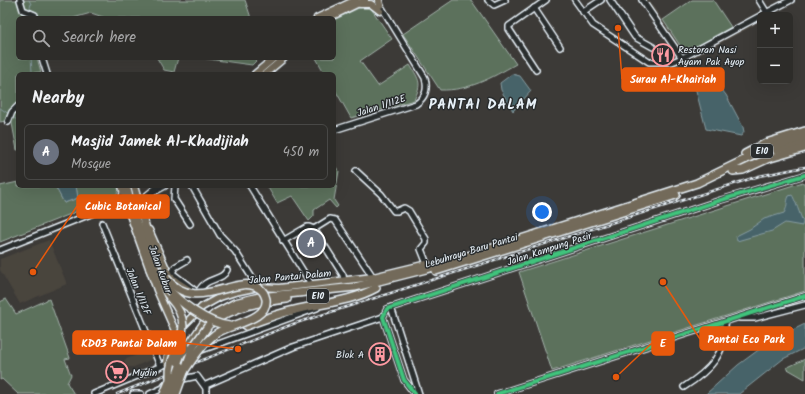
<!DOCTYPE html>
<meta charset="utf-8">
<style>
:root{--surface:#2d2c29;--page:#393835;--text:#f1f3f6;--muted:#a7a7a8;--line:#484846;--accent:#ff9aa2}
body{margin:0;font-family:Kalam,sans-serif;background:var(--page);color:var(--text)}
.controls{position:absolute;right:12px;top:12px;display:grid;overflow:hidden;border-radius:6px;box-shadow:0 4px 16px #0002}
.controls button{width:36px;height:36px;display:grid;place-items:center;padding:0;border:0;border-bottom:1px solid var(--line);background:var(--surface);color:var(--text);font:20px sans-serif}
.you{position:absolute;left:542px;top:212px;width:14px;height:14px;margin:-10px;border:3px solid #fff;border-radius:50%;background:#1a73e8;box-shadow:0 0 0 6px #1a73e833}
.badge{display:grid;place-items:center;width:26px;height:26px;border-radius:50%;background:var(--accent);color:#fff;font-size:13px;font-weight:700}
.pin{position:absolute;translate:-50% -50%;border:2px solid #fff;box-shadow:0 1px 4px #0006}
.list{margin:0;padding:0;list-style:none}
h2{display:flex;justify-content:space-between;align-items:center;height:52px;margin:0;padding:0 16px;font-size:17px}
h2 small{font-size:13px;font-weight:400;color:var(--muted)}
.list li{display:grid;grid-template-columns:26px 1fr auto;gap:12px;align-items:center;box-sizing:border-box;height:56px;margin:0 8px 8px;padding:0 8px;border:1px solid var(--line);border-radius:6px}
.list b{display:block;font-size:15px;white-space:nowrap}
.list p{margin:0;font-size:13px;white-space:nowrap;color:var(--muted)}
.list em{font-size:13px;font-style:normal;color:var(--muted)}
.icon{flex:none;width:22px;height:22px;fill:none;stroke:currentColor;stroke-width:2;stroke-linecap:round;stroke-linejoin:round}
.map{position:relative;flex:none;width:805px;height:394px;overflow:hidden}
.search{position:absolute;background:var(--surface);box-shadow:0 4px 16px #0002;left:16px;top:16px;width:320px;height:44px;display:flex;align-items:center;gap:10px;box-sizing:border-box;padding:0 14px;border-radius:6px;color:var(--muted);font-size:15px}
.panel{position:absolute;background:var(--surface);box-shadow:0 4px 16px #0002;left:16px;top:72px;width:320px;height:116px;border-radius:6px}
.map>svg:first-child{display:block}
.built{fill:#48443d}
.green{fill:#5c715b;stroke:#a2b1aa}
.water{fill:#466469;stroke:#879ca2}
.lines{fill:none;stroke-linecap:round;stroke-linejoin:round}
.stream{stroke:#879ca2;stroke-width:1}
.minor-casing{stroke:#e8f1f8;stroke-width:8}
.major-casing{stroke:#e8f1f8;stroke-width:9}
.highway-casing{stroke:#e8f1f8;stroke-width:10}
.minor{stroke:#2a2d2e;stroke-width:5}
.major{stroke:#736b5a;stroke-width:6}
.highway{stroke:#736b5a;stroke-width:7}
.rail-casing{stroke:#e8f1f8;stroke-width:2.5}
.rail{stroke:#2a2d2e;stroke-width:1;stroke-dasharray:3;stroke-linecap:butt}
.highway-bridge-casing{stroke:#e8f1f8;stroke-width:10;stroke-linecap:butt}
.highway-bridge{stroke:#736b5a;stroke-width:7}
.cycleway-casing{stroke:#2a2d2e;stroke-width:6}
.cycleway{stroke:#40c37c;stroke-width:4}
.labels{text-anchor:middle;stroke-width:3;stroke-linejoin:round;paint-order:stroke}
.shield{fill:#2a2d2e;stroke:#afb6bb;stroke-width:1}
.shield-label{font-size:9px;font-weight:bold;fill:#e8f1f8}
.poi-label{font-size:10px;fill:#e8f1f8;stroke:#2a2d2e;text-anchor:start}
.street-label{font-size:10px;fill:#e8f1f8;stroke:#2a2d2e}
.district-label{font-size:14px;font-weight:bold;letter-spacing:1px;fill:#e8f1f8;stroke:#2a2d2e}
.leader{fill:none;stroke:#e8590c;stroke-width:1.5}
.callout-dot{fill:#e8590c;stroke:#2a2d2e;stroke-width:1.5}
.callout{fill:#e8590c;stroke:#e8590c;stroke-width:1.5}
.callout-label{font-size:11px;text-anchor:middle;font-weight:bold;fill:#fff}
</style>
<div class="map">
<svg width="805" height="394" viewBox="0 0 805 394">
<rect width="100%" height="100%" fill="#3c3a37"/>
<filter id="ink" filterUnits="userSpaceOnUse"><feTurbulence type="fractalNoise" baseFrequency=".025" numOctaves="2"/><feDisplacementMap in="SourceGraphic" scale="8" xChannelSelector="R" yChannelSelector="G"/><feConvolveMatrix kernelMatrix="1 2 1 2 8 2 1 2 1" color-interpolation-filters="sRGB"/></filter>
<g filter="url(#ink)">
<!-- built -->
<g class="built">
<polygon points="639,0 649,0 683,50 699,45 750,17 755,25 683,63 672,67 661,67 661,59 670,60 678,57"/>
<polygon points="49,240 67,284 20,304 0,270 0,259"/>
<polygon points="151,349 155,358 134,367 127,367 124,360"/>
</g>
<!-- green -->
<g class="green">
<polygon points="0,0 245,0 251,18 106,18 91,13 73,18 42,18 36,15 28,16 28,18 18,18 18,58 37,58 41,72 18,74 18,103 6,121 0,122"/>
<path d="M453,0H471L516,64C491,78 469,91 440,90L403,34Z"/>
<polygon points="692,0 713,0 731,27 699,45 683,50 663,20"/>
<path d="M363,6L370,7L392,39L360,61L378,86L410,65C420,81 422,83 414,100L351,118L334,88V74H325L316,58H334V20Z"/>
<polygon points="157,58 178,58 174,72 164,70"/>
<polygon points="201,58 259,58 252,65"/>
<polygon points="18,109 18,150 17,150 11,118"/>
<polygon points="334,165 339,171 334,200 338,206 336,208 329,200 314,210 314,216 309,221 292,196 277,203 267,186 334,186"/>
<polygon points="18,182 18,186 55,186 64,203 78,198 76,186 118,186 119,190 116,196 0,242 0,186"/>
<polygon points="803,182 805,186 805,291 552,371 519,272"/>
<polygon points="6,299 16,314 49,299 70,358 65,359 71,375 67,383 74,394 18,394 2,379 0,380 0,302"/>
<polygon points="805,359 805,379 786,368"/>
</g>
<!-- water -->
<g class="water">
<polygon points="707,71 726,95 743,127 744,132 741,136 706,129 692,75 696,72"/>
<polygon points="512,74 520,76 531,91 513,111 501,90 500,83"/>
<polygon points="55,186 76,186 78,198 64,203"/>
<path d="M792,195C794,197 801,217 803,222L802,226L785,223L772,231L737,241L736,236L750,229L764,219L784,213C788,207 786,202 789,196Z"/>
<polygon points="805,324 805,348 783,359 739,394 706,394 738,365 772,340"/>
</g>
<g class="lines">
<!-- stream -->
<g class="stream">
<polyline points="29,11 31,4 29,0"/>
<polyline points="24,18 27,13"/>
<polyline points="31,58 32,71"/>
<polyline points="0,108 9,114"/>
<polyline points="12,116 18,121"/>
</g>
<!-- minor casing -->
<g class="minor-casing">
<g id="minor">
<polyline points="20,0 23,10 35,15 35,18"/>
<polyline points="488,0 494,5 505,0"/>
<polyline points="575,0 593,25 649,62 672,62 682,58 760,16"/>
<polyline points="610,0 635,37 653,47"/>
<polyline points="642,0 682,58"/>
<polyline points="759,0 767,13"/>
<polyline points="534,8 560,47"/>
<polyline points="583,12 601,0"/>
<polyline points="762,15 791,0"/>
<polyline points="42,58 47,74"/>
<polyline points="536,70 509,29 509,26 546,0"/>
<polyline points="8,122 12,112 18,106"/>
<path d="M334,130L416,104C426,97 428,89 425,78L379,3"/>
<polyline points="356,171 381,194 394,211 397,211 404,208 409,211 426,239 426,243 421,249 427,264"/>
<polyline points="175,186 174,199 190,224"/>
<polyline points="192,186 220,235 235,251 258,287"/>
<polyline points="250,186 311,284"/>
<polyline points="152,193 165,186"/>
<polyline points="140,207 146,196 158,186"/>
<polyline points="102,223 160,366"/>
<polyline points="314,229 330,219 335,220 373,277"/>
<polyline points="283,241 307,227 309,227 314,229 343,275 344,281"/>
<polyline points="0,250 116,204 122,199 123,192"/>
<path d="M187,260L175,267L172,273L198,293C205,276 222,282 227,270"/>
<polyline points="391,307 419,394"/>
<polyline points="740,318 755,318 805,305"/>
<polyline points="199,351 317,308"/>
<polyline points="179,380 197,376 205,387"/>
<path d="M684,387C709,371 727,354 725,322"/>
<polyline points="94,394 171,362"/>
<polyline points="133,394 141,394"/>
<polyline points="150,394 163,388 166,384"/>
<polyline points="206,394 206,385 293,347 383,317"/>
<polyline points="415,394 404,380 383,317 387,309 721,200 805,175"/>
<polyline points="497,394 805,296"/>
</g>
</g>
<!-- major casing -->
<g class="major-casing">
<g id="major">
<polyline points="379,0 380,5"/>
<polyline points="360,4 371,4 380,11"/>
<polyline points="317,18 356,0"/>
<polyline points="328,18 365,0"/>
<polyline points="255,74 274,58"/>
<polyline points="265,74 284,58"/>
<polyline points="122,186 129,212 157,290 176,333"/>
<polyline points="134,186 142,214"/>
<polyline points="149,230 169,275 177,282 191,291"/>
<polyline points="167,363 169,349 176,333 202,307 220,297 235,292 258,287 279,288 373,277 427,264"/>
</g>
</g>
<!-- highway casing -->
<g class="highway-casing">
<g id="highway">
<polyline points="776,150 805,142"/>
<polyline points="745,154 766,143 805,131"/>
<polyline points="733,171 743,170 767,159 805,148"/>
<polyline points="126,186 134,215 157,272 165,285"/>
<polyline points="141,211 151,247"/>
<polyline points="150,269 168,295"/>
<polyline points="436,271 676,195"/>
<path d="M210,324C233,306 259,302 287,299"/>
<path d="M246,326C263,319 281,313 299,309C325,303 352,301 376,288"/>
<polyline points="187,348 204,323 216,313 235,303 259,297 355,287 430,268 697,183 771,147 805,137"/>
</g>
</g>
<!-- minor -->
<use href="#minor" class="minor"/>
<!-- major -->
<use href="#major" class="major"/>
<!-- highway -->
<use href="#highway" class="highway"/>
<!-- rail casing -->
<g class="rail-casing">
<polyline id="rail" points="117,394 293,324 759,176 805,167"/>
</g>
<!-- rail -->
<use href="#rail" class="rail"/>
<!-- highway-bridge casing -->
<g class="highway-bridge-casing">
<g id="highway-bridge">
<path d="M166,278C197,316 237,271 260,289C263,291 265,295 266,299C269,321 227,324 214,335C201,345 192,360 183,373"/>
<path d="M165,285C178,302 208,324 230,326"/>
<polyline points="178,362 181,354 187,348"/>
<path d="M170,378C168,346 200,332 170,298"/>
<polyline points="164,394 172,375"/>
<polyline points="170,394 180,366"/>
<polyline points="176,394 193,347 208,326"/>
</g>
</g>
<!-- highway-bridge -->
<use href="#highway-bridge" class="highway-bridge"/>
<!-- cycleway casing -->
<g class="cycleway-casing">
<g id="cycleway">
<polyline points="415,394 404,380 383,317 387,309 721,200 805,175"/>
<polyline points="497,394 805,296"/>
</g>
</g>
<!-- cycleway -->
<use href="#cycleway" class="cycleway"/>
</g>
</g>
<!-- icons -->
<defs>
<g id="restaurant-ring" transform="scale(1.15)"><circle r="9.5" fill="#2a2d2e" stroke="#ff9aa2" stroke-width="1.5"/><path d="M-5-6h1v4h1v-4h1v4h1v-4h1v5L-1.5 .5V6h-2V.5L-5-1ZM5-6V6H3V1.5H1.5Q1.5-4 5-6Z" fill="#ff9aa2"/></g>
<g id="building-ring" transform="scale(1.15)"><circle r="9.5" fill="#2a2d2e" stroke="#ff9aa2" stroke-width="1.5"/><path d="M-4-6H4V6H1V3H-1V6H-4ZM-2.5-4.3h1.7v1.8h-1.7ZM.8-4.3h1.7v1.8H.8ZM-2.5-1h1.7V.8h-1.7ZM.8-1h1.7V.8H.8Z" fill="#ff9aa2"/></g>
<g id="supermarket-ring" transform="scale(1.15)"><circle r="9.5" fill="#2a2d2e" stroke="#ff9aa2" stroke-width="1.5"/><path d="M-6-5.5h2.5l.6 2H6L4.5 2H-2.5L-4.4-4H-6ZM-1.5 3.2a1.3 1.3 0 1 0 .1 0ZM3 3.2a1.3 1.3 0 1 0 .1 0Z" fill="#ff9aa2"/></g>
</defs>
<g fill-rule="evenodd">
<use href="#restaurant-ring" x="663" y="55"/>
<use href="#building-ring" x="380" y="354"/>
<use href="#supermarket-ring" x="117" y="372"/>
</g>
<g class="labels">
<!-- shield labels -->
<g class="shield">
<rect x="751" y="144" width="22" height="14" rx="3"/>
<rect x="307" y="289" width="22" height="14" rx="3"/>
</g>
<g class="shield-label">
<text x="762" y="154">E10</text>
<text x="318" y="299">E10</text>
</g>
<!-- poi labels -->
<g class="poi-label">
<text x="678" y="53">Restoran Nasi<tspan x="678" dy="12">Ayam Pak Ayop</tspan></text>
<text x="364" y="358" text-anchor="end">Blok A</text>
<text x="132" y="376">Mydin</text>
</g>
<!-- street labels -->
<g class="street-label">
<text transform="translate(381 105) rotate(-18)" y="4">Jalan 1/112E</text>
<text transform="translate(549 248) rotate(-18)" y="4">Jalan Kampung Pasir</text>
<text transform="translate(471 250) rotate(-17)" y="4">Lebuhraya Baru Pantai</text>
<text transform="translate(161 269) rotate(70)" y="4">Jalan Kubur</text>
<text transform="translate(290 276) rotate(-5)" y="4">Jalan Pantai Dalam</text>
<text transform="translate(139 291) rotate(68)" y="4">Jalan 1/112F</text>
</g>
<!-- district labels -->
<g class="district-label">
<text x="483" y="109">PANTAI DALAM</text>
</g>
</g>
<!-- callouts -->
<path class="leader" d="M618 28L622 79M33 272L77 206M663 282L700 339M238 349L185 343M616 377L652 343"/>
<g class="callout-dot">
<circle cx="618" cy="28" r="4"/>
<circle cx="33" cy="272" r="4"/>
<circle cx="663" cy="282" r="4"/>
<circle cx="238" cy="349" r="4"/>
<circle cx="616" cy="377" r="4"/>
</g>
<g class="callout">
<rect x="622" y="68" width="102" height="23" rx="4"/>
<rect x="77" y="195" width="92" height="23" rx="4"/>
<rect x="700" y="327" width="93" height="23" rx="4"/>
<rect x="73" y="331" width="112" height="23" rx="4"/>
<rect x="652" y="332" width="22" height="23" rx="4"/>
</g>
<g class="callout-label">
<text x="673" y="83">Surau Al-Khairiah</text>
<text x="123" y="210">Cubic Botanical</text>
<text x="746" y="343">Pantai Eco Park</text>
<text x="129" y="347">KD03 Pantai Dalam</text>
<text x="663" y="347">E</text>
</g>
</svg>
<div class="controls">
<button>+</button>
<button>−</button>
</div>
<div class="you"></div>
<div class="pin badge" style="left:311px;top:243px;background:#6b7280">A</div>
<div class="search"><svg class="icon" aria-label="search" viewBox="0 0 24 24"><circle cx="10" cy="10" r="6"/><path d="M15 15l6 6"/></svg>Search here</div>
<section class="panel">
<h2>Nearby<small></small></h2>
<ul class="list">
<li><span class="badge" style="background:#6b7280">A</span><div><b>Masjid Jamek Al-Khadijiah</b><p>Mosque</p></div><em>450 m</em></li>
</ul>
</section>
</div>
